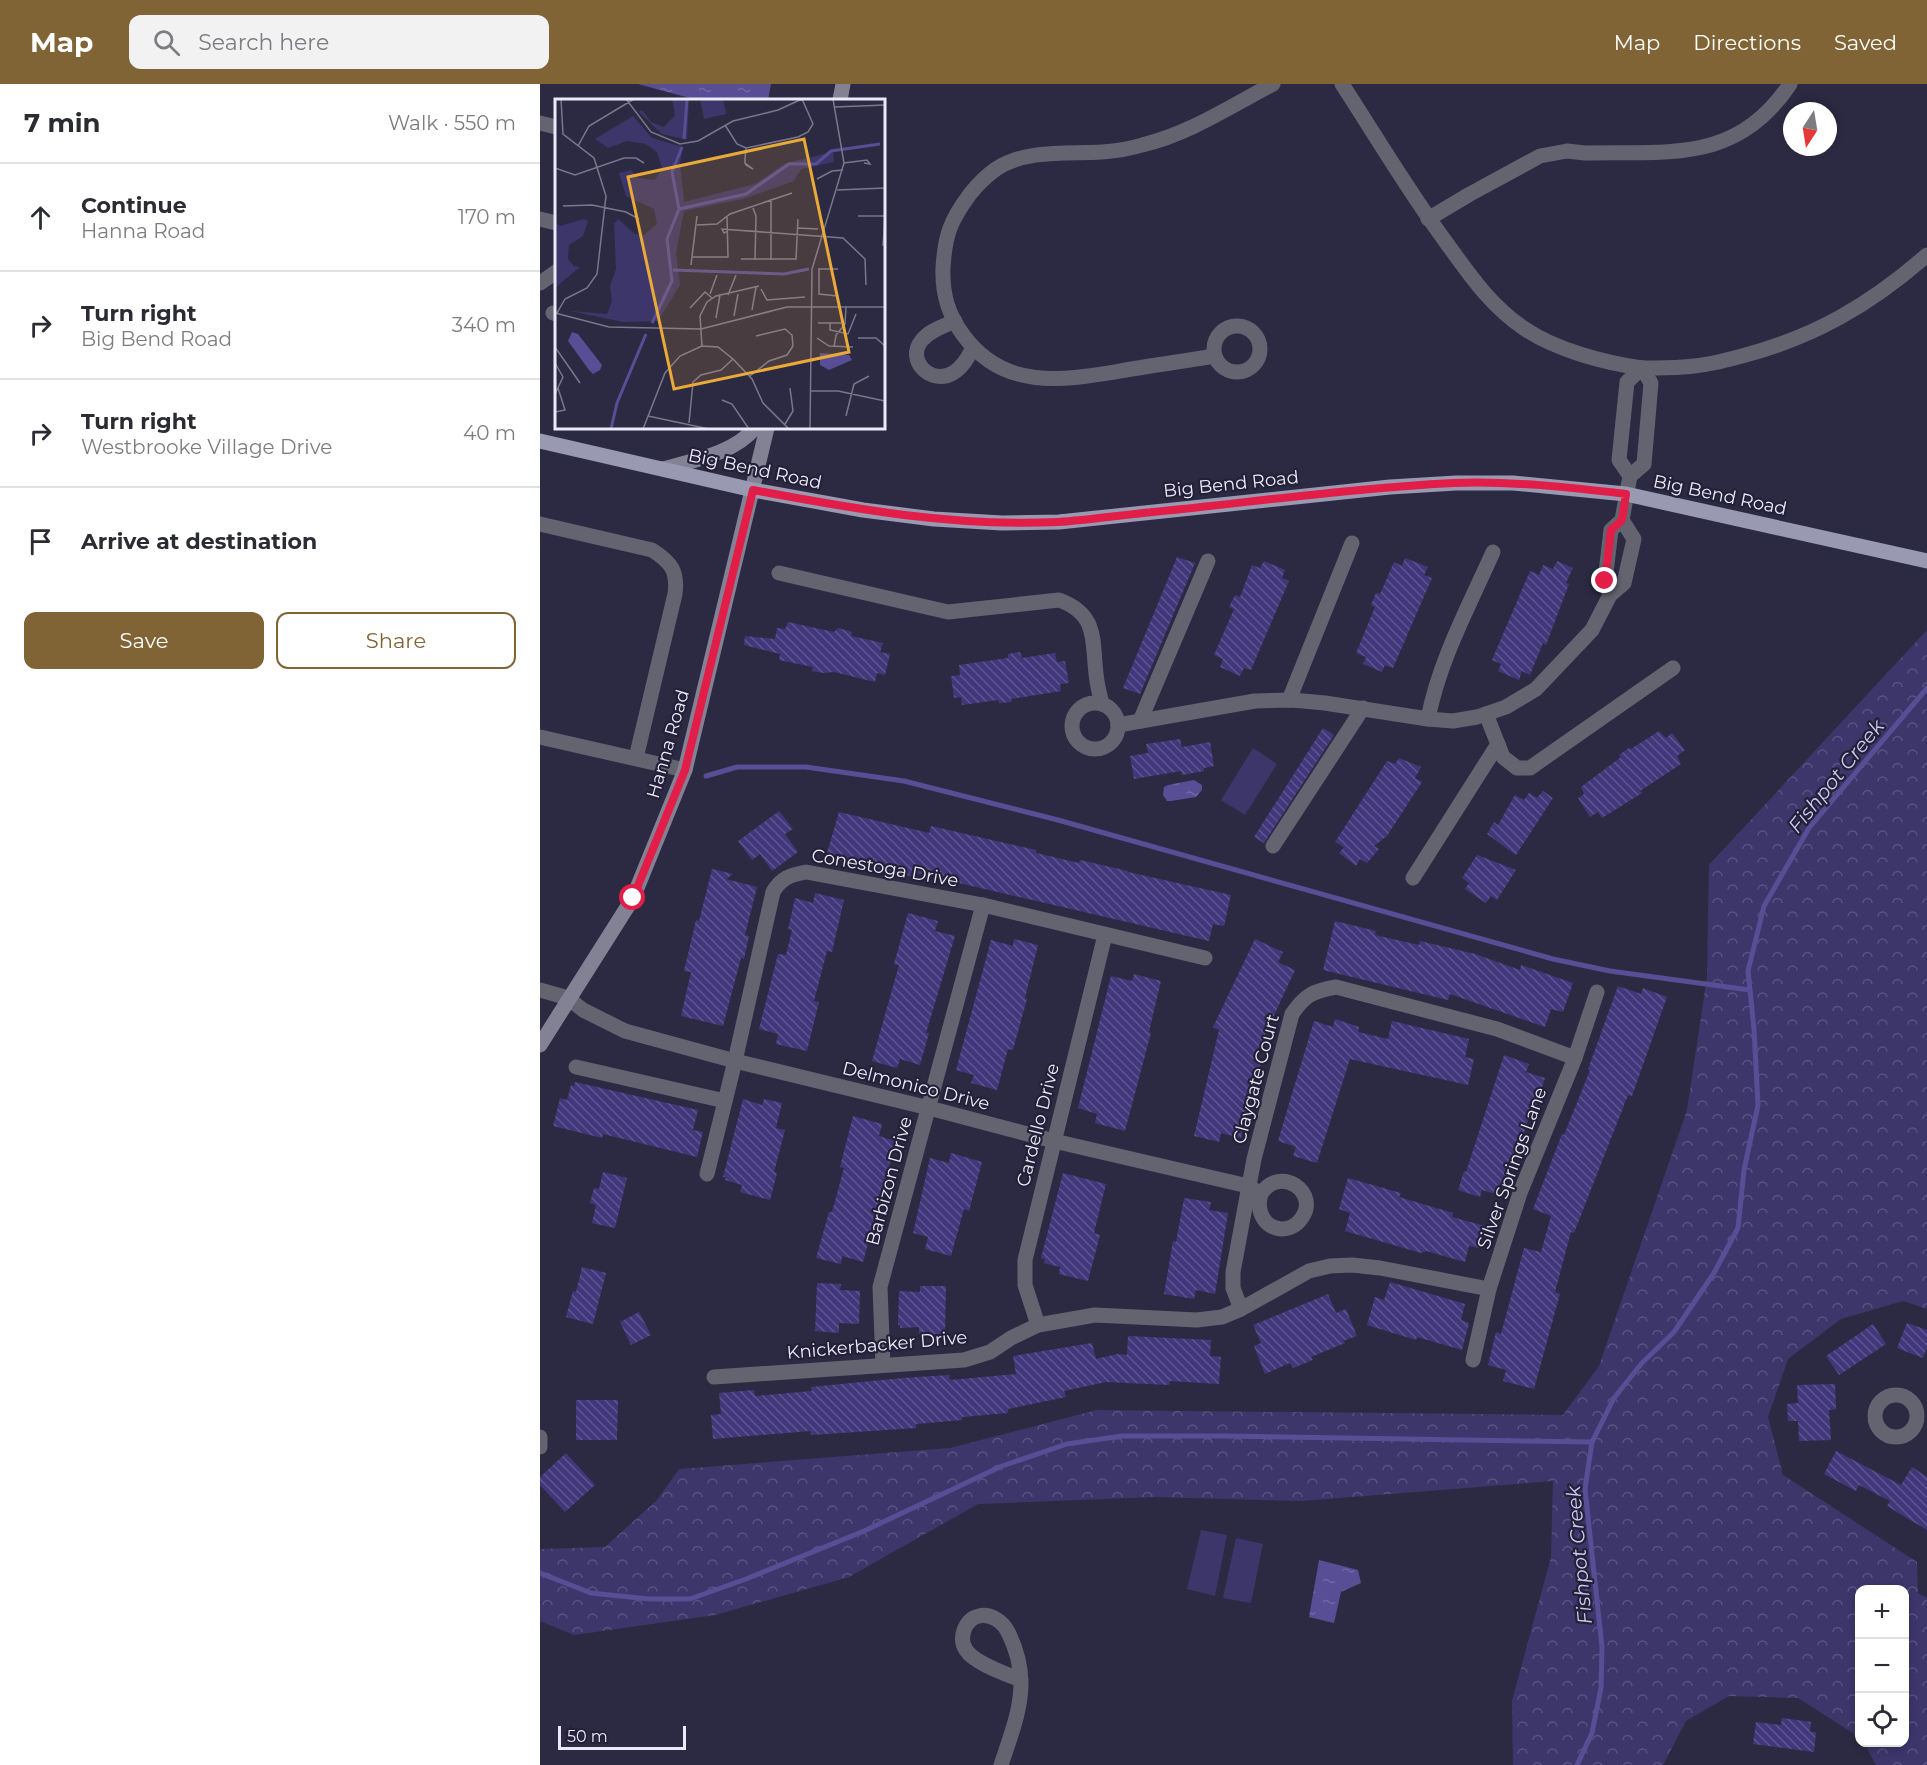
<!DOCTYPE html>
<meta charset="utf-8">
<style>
:root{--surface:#fff;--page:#f2f2f3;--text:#2b2b33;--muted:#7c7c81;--line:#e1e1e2;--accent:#816435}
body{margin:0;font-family:Montserrat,sans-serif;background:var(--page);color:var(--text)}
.controls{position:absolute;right:18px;bottom:18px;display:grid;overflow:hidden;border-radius:12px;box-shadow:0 3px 9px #0003}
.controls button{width:54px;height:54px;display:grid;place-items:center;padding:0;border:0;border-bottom:2px solid var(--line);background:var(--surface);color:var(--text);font:30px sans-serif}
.compass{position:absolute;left:1243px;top:18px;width:54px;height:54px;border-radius:50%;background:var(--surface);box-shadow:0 3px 9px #0003;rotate:192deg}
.scale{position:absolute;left:18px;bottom:15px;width:128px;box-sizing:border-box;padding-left:6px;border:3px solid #ebeafa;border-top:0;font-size:16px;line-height:21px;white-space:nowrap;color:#ebeafa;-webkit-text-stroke:4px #232037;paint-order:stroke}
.stop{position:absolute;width:18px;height:18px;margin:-14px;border:4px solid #e11d48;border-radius:50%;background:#fff}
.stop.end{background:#e11d48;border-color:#fff;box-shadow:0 2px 6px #0008}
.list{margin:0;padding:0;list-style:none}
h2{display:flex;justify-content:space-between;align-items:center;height:78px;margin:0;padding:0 24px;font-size:26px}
h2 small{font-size:20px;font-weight:400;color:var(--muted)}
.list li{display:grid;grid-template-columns:39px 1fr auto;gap:18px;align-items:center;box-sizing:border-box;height:108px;padding:0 24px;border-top:2px solid var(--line)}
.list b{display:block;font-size:22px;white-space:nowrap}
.list p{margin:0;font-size:20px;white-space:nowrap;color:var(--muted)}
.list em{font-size:20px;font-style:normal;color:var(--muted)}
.actions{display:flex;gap:12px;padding:18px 24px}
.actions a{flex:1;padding:14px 0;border:2px solid var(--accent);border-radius:12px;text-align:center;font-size:21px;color:var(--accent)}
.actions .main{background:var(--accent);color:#fff}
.icon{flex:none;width:33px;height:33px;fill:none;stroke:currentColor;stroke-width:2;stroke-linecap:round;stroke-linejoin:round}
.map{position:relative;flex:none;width:1387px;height:1681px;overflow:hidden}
header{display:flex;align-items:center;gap:36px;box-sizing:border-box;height:84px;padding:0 30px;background:var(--accent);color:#fff}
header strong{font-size:28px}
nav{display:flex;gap:33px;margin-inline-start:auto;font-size:21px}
.search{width:420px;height:54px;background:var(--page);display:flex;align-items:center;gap:15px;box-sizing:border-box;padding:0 21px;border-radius:12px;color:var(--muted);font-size:22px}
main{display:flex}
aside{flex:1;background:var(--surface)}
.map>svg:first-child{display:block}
.forest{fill:url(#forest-crowns)}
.park{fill:#3d366b}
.water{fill:url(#water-ripples)}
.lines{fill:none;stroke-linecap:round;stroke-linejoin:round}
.stream{stroke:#584e96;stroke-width:5}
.building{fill:url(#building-back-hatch)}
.street{stroke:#646470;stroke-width:15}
.secondary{stroke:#838295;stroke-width:15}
.primary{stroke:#9a99b2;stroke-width:15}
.route{stroke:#e11d48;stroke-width:8}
.labels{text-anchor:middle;stroke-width:4.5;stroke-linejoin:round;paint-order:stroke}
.street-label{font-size:18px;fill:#ebeafa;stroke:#232037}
.water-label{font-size:20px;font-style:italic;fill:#cbc8f2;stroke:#232037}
.inset-river{fill:none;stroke:#584e96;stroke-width:3}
.inset-road{fill:none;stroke:#78778c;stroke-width:1.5}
.view{fill:#eaaa38;fill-opacity:0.15;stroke:#eaaa38;stroke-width:3}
.inset-edge{fill:none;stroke:#ebeafa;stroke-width:3}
</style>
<header>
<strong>Map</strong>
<div class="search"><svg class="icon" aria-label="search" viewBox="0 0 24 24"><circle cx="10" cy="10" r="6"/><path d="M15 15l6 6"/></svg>Search here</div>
<nav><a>Map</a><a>Directions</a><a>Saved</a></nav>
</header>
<main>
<aside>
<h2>7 min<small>Walk · 550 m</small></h2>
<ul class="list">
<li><svg class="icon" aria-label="ahead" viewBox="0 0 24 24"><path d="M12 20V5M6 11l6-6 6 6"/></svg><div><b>Continue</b><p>Hanna Road</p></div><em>170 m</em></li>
<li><svg class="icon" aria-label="right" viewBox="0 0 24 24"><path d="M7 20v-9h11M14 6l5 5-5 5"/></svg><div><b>Turn right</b><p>Big Bend Road</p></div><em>340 m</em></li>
<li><svg class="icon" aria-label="right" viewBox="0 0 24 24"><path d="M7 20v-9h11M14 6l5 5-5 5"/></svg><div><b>Turn right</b><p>Westbrooke Village Drive</p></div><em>40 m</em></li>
<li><svg class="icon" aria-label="arrive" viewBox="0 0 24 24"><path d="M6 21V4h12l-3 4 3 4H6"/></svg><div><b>Arrive at destination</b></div></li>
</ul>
<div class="actions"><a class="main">Save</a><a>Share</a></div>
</aside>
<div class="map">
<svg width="1387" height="1681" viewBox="0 0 1387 1681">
<defs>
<pattern id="forest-crowns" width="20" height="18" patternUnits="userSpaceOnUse" patternTransform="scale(1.5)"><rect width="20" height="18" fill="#3d366b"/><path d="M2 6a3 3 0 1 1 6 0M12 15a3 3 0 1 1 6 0" fill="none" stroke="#595381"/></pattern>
<pattern id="water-ripples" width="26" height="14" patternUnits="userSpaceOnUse" patternTransform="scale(1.5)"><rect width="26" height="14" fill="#584e96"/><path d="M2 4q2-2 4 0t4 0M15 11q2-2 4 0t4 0" fill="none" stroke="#7068a6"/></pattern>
<pattern id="building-back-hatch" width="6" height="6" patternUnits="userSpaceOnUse" patternTransform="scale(1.5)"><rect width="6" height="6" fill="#43377c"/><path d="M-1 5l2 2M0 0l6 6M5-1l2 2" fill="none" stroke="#5e5490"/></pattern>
</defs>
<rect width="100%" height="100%" fill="#2c2a42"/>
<!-- forest -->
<polygon class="forest" points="1387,546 1387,1225 1363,1217 1301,1235 1248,1275 1228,1333 1243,1391 1377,1478 1378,1509 1387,1514 1387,1681 1336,1681 1324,1659 1364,1658 1364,1506 1320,1506 1319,1653 1258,1614 1189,1612 1146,1637 1123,1681 973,1681 972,1617 1011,1473 1013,1397 761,1417 614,1413 438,1420 309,1493 175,1531 34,1551 0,1537 0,1465 65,1463 117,1416 139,1385 410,1364 557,1326 1023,1331 1059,1282 1147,1026 1167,893 1169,781"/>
<!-- park -->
<g class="park">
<polygon points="713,664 737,680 705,731 681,716"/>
<polygon points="661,1446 687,1451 675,1512 647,1505"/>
<polygon points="696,1454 723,1460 711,1519 683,1514"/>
</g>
<!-- water -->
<g class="water">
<polygon points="98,0 231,0 228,16 157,16"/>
<polygon points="654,696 662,701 662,706 656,713 631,717 627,717 623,711 624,703 628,701"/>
<polygon points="779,1476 818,1486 821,1499 801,1508 794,1539 769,1533"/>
</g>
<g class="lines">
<!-- stream -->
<g class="stream">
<polyline points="166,692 197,683 266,683 364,697 518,736 1013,875 1070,887 1210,906"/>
<polyline points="0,1489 51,1509 109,1515 150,1515 206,1495 324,1447 462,1382 527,1360 582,1352 684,1352 1052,1358"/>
<polyline points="1037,1681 1052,1649 1061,1604 1062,1563 1045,1405 1052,1358 1074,1314 1102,1279 1134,1248 1174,1189 1198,1144 1204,1086 1218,1021 1214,945 1208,887 1224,822 1269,744 1387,604"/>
</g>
</g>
<!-- building -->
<g class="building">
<polygon points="637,473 655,479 600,610 583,604"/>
<polygon points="865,474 888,483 884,491 892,494 853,584 845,581 842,588 823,580 826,573 816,569 835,523 831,521 836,509 840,510 854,478 862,482"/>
<polygon points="724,477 745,486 742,494 749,497 711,586 704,584 700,592 680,583 683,575 674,571 694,525 689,523 695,511 700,513 712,481 720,484"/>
<polygon points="1017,477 1033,484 1026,499 1029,500 1006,561 1003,559 990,591 982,587 979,596 958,587 961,580 952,576 990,487 999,491 1003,481 1013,485"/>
<polygon points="248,538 294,548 298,544 312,548 311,552 343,559 340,568 350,570 345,591 337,589 335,598 294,588 283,589 272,587 273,583 239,576 240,570 204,561 205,552 235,555 237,544 245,545"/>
<polygon points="480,568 482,574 515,569 517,578 525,577 529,599 520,600 521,607 471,615 472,618 459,619 458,616 422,621 421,613 414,614 411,592 420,591 419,581 468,574 468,570"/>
<polygon points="783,644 794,651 724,759 714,753"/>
<polygon points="1119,647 1126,654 1132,649 1145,666 1137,672 1141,680 1100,707 1102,709 1062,734 1058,728 1050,733 1038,714 1044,710 1041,703 1081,673 1079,671 1089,664 1091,665"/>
<polygon points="640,655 642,663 670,658 674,682 664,684 664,687 642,691 641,687 594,695 590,672 608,669 606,660"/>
<polygon points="859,674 881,683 875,694 882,698 847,752 834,762 839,765 827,779 820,775 816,782 799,769 804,763 795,758 847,677 855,680"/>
<polygon points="1003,707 1013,714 976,771 947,750 954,738 958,741 975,711 984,716 989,709 997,714"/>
<polygon points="239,727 253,745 245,750 258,768 232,787 220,770 212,776 198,757"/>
<polygon points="299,728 389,749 391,742 496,766 496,769 539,779 540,776 588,787 588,788 691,811 684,842 673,840 669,857 376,789 375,793 290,774 291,770 287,769"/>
<polygon points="937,771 976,786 957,816 951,812 946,819 925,805 929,799 922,794"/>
<polygon points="172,785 193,790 186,795 217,803 205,851 209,852 204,875 201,874 183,942 141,932 151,888 144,887 156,836 159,837"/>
<polygon points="275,809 304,816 292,868 287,867 274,917 279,918 267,967 236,960 238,950 219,945 238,870 246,871 252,846 248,845 255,814 273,819"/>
<polygon points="368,829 398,837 395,847 415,852 386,949 389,949 380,981 360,975 357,984 332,977 359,881 354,880"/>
<polygon points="795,837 836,847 835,851 879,861 880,857 935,870 980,886 981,881 1033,899 1023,928 1011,925 1005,943 910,910 908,916 783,886"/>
<polygon points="474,855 498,861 485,914 487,915 473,966 468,965 457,1006 431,999 434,991 416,986 451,856 473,862"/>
<polygon points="715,855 743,868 738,878 755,886 713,977 721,979 701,1054 681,1049 679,1058 654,1052 679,946 673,943"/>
<polygon points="594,890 621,897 609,948 611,949 585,1047 555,1039 557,1030 538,1024 571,892 592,897"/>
<polygon points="1078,902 1101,910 1103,904 1127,913 1092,1012 1088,1011 1034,1149 1031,1148 1015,1208 1020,1210 994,1305 963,1297 966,1286 948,1281 956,1248 961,1250 984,1164 1001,1168 1011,1132 993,1125 1022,1050 1024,1051 1050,986 1048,985"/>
<polygon points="795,935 819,943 818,948 848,955 852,937 929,955 925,973 934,975 928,1001 810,975 777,1079 753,1072 756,1063 738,1057 751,1013 774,937 793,943"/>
<polygon points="964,971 989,980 986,988 1005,994 995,1025 992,1024 978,1068 975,1067 962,1112 942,1106 940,1113 918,1106 924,1087 926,1088"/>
<polygon points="35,998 158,1026 153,1046 163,1048 157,1073 63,1050 62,1054 13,1042 20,1014 27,1016 31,1001 34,1002"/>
<polygon points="203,1015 222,1021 224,1015 242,1019 236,1044 245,1046 234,1088 237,1089 230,1116 200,1108 202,1101 185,1096 186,1093 183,1093"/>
<polygon points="313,1032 342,1040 339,1052 356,1057 323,1178 302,1172 301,1180 276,1174 289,1128 292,1128 304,1084 300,1083"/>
<polygon points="411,1069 442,1078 429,1127 424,1125 411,1172 385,1165 388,1153 373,1149 390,1074 409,1079"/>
<polygon points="63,1088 87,1094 75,1144 52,1139 56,1121 50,1119 54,1104 59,1105"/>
<polygon points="523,1089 566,1100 554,1149 560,1151 548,1197 519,1190 520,1183 504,1179 505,1175 501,1174"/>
<polygon points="808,1094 861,1109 859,1113 913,1129 912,1133 945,1142 939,1164 929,1162 925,1178 886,1167 881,1169 805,1147 810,1129 799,1125"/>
<polygon points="644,1114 671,1118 669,1126 688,1129 675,1210 656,1206 654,1215 624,1210 633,1157 636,1158"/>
<polygon points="42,1183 66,1189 53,1240 26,1233 33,1207 36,1208"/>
<polygon points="850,1198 925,1220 921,1236 929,1239 922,1266 877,1253 876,1256 827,1241 835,1213 844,1216"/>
<polygon points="277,1199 301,1200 300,1206 320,1207 319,1240 299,1239 299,1249 275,1247"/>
<polygon points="380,1202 406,1202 405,1250 379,1250 379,1243 360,1244 360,1241 358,1241 359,1207 380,1208"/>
<polygon points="788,1210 796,1229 806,1225 817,1252 803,1257 805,1259 771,1273 773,1276 753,1284 750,1279 725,1290 714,1262 721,1259 713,1241"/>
<polygon points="99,1228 111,1251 91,1261 80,1238"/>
<polygon points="1367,1239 1387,1246 1387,1263 1383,1274 1357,1264"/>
<polygon points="1333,1240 1346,1260 1299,1291 1286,1272"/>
<polygon points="588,1252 671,1256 670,1272 681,1273 679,1300 630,1297 629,1301 566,1298 524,1307 526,1313 468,1325 468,1329 422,1333 422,1336 376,1340 376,1344 271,1351 270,1347 173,1355 171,1331 181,1330 179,1309 214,1306 215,1312 272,1307 271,1303 363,1294 409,1291 410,1296 476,1290 473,1272 552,1259 556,1275 577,1270 587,1271"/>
<polygon points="1295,1300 1296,1325 1289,1326 1291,1356 1259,1357 1258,1337 1248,1337 1247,1320 1258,1319 1257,1301"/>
<polygon points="36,1316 78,1316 77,1356 36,1356"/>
<polygon points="1296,1367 1361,1401 1372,1383 1387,1393 1387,1446 1347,1422 1350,1417 1319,1401 1316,1407 1284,1390"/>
<polygon points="26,1369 55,1401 25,1428 0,1401 0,1393"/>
<polygon points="1242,1634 1271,1638 1270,1648 1276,1648 1274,1668 1213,1660 1216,1638 1241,1641"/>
</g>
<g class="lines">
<!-- street -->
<g class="street">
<polyline points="0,39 16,43"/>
<polyline points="0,135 16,139"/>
<path d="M888,135L930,110L1000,72L1027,67L1045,69C1129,67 1197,80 1250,0"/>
<polyline points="0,199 16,188"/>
<polyline points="13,229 16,230"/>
<path d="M415,237C404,242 390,246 382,256C365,276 391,302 413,289C423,283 428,273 433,264"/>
<circle cx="697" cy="265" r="23"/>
<path d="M675,272C645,277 615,281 586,286C526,296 465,308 424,252C408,231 402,210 403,184C405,151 410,137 430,110C438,100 446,92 456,85C486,65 528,70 562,68C575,67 590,65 602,61C649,50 691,22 733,0"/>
<path d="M1102,284C1116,284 1130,284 1143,283C1164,282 1183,277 1202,272C1275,253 1331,220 1387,171"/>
<polyline points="1090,392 1104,380 1111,299 1102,284"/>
<path d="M0,440L112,466C131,478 138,487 135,510L96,674"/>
<path d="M239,489L408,528L519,516C561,531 551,561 557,597C558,604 560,612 562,620"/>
<polyline points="1070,511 1084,499 1094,455 1082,436"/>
<polyline points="749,616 812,459"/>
<circle cx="555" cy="642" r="23"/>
<polyline points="946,630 963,673 977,684 990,684 1133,584"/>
<path d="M888,635C899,577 929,522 953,468"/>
<polyline points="600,637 668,477"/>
<path d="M578,641L715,617L752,616L785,619L888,635L913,637L937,633L966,623L996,605L1052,546L1070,511L1065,497L1071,446L1082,436L1090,392L1079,376L1087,298L1102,284C1065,279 1016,266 985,245C952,223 931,193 908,161C870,110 837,54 802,0"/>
<polyline points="0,653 145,686"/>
<polyline points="733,762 823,624"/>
<polyline points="873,794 958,660"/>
<path d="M0,906L28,914L43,926L85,947L195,977L389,1024L514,1057L708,1102L721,1110C716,1126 723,1143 741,1145C749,1145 756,1142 761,1135C781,1109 740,1080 721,1110"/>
<polyline points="36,983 185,1017"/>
<path d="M167,1090L195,977L233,808C241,794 250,791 266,788L443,821L665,874"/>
<path d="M701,1225L693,1204V1188L714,1075L752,930C765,911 773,907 796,903L957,945L1035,974"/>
<polyline points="498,1241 485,1201 485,1176 565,851"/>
<polyline points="933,1276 949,1205 980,1109 1035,974 1057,908"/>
<polyline points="343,1281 340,1203 443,821"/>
<polyline points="174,1293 424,1276 450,1268 471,1254 498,1241 555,1231 657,1236 682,1233 701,1225 769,1187 790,1182 812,1181 840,1184 949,1205"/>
<circle cx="1356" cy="1332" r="21"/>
<polyline points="0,1353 0,1363"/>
<path d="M461,1681C477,1633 493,1597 468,1548C463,1538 451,1529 439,1532C425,1535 418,1554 426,1566C434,1579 466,1590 481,1596"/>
</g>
<!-- secondary -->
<g class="secondary">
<polyline points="300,16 303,0"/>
<path d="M123,385C154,376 193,370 215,344"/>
<polyline points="0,961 93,814 145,686 227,344"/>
</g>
<!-- primary -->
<polyline class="primary" points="0,357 213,406 323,426 394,435 462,439 519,438 850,403 916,399 973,399 1086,410 1387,477"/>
</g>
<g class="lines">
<!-- route -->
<path class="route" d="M93,814L145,686L213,406C314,425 414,443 518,438C550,436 581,431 613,428C713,418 814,404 914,399C972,397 1029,403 1086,410L1082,436L1071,446L1065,497"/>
</g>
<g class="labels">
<!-- street labels -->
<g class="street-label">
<text transform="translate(215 385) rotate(12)" y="6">Big Bend Road</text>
<text transform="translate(691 400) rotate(-6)" y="6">Big Bend Road</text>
<text transform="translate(1180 411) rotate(12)" y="6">Big Bend Road</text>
<text transform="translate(128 660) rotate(-74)" y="6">Hanna Road</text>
<text transform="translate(345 784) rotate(10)" y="6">Conestoga Drive</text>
<text transform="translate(716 995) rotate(-75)" y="6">Claygate Court</text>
<text transform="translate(376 1002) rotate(14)" y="6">Delmonico Drive</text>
<text transform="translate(498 1041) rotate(-76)" y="6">Cardello Drive</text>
<text transform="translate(972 1084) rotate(-70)" y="6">Silver Springs Lane</text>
<text transform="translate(349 1097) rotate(-75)" y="6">Barbizon Drive</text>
<text transform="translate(337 1261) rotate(-5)" y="6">Knickerbacker Drive</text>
</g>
<!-- water labels -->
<g class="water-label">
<text transform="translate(1296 692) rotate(-51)" y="7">Fishpot Creek</text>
<text transform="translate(1039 1471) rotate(-95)" y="7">Fishpot Creek</text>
</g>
</g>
<!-- overview -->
<g transform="translate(15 15)">
<rect width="330" height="330" fill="#2c2a42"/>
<path d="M117,0H134L132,41L107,35L84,13L87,11L96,23L109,28L120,16ZM78,17L97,39L128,48L125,64L129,103L200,85L231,64L278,53L279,63L246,70L239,82L188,100L129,112L121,154L125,186L103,222L68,223L15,212L52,215L57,202L55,187L61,170L59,125L63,120L80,135L89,136L102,125L99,110L71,97L64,74L76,71L83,79L100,81L107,69L102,53L91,45L72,42L53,49L40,40ZM29,120L33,122L28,137L14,146L13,160L19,167L25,168L0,189V124L5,127Z" fill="#3d366b"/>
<path d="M145,0H168L171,15L149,20Z" fill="#3d366b"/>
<path d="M17,233L23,235L47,266L45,271L38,275L34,271L13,242ZM265,254L294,256L297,261L274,271L265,266Z" fill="#584e96"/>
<path class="inset-river" d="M129,40L132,0M124,110L191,95L234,65H261L276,52L325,45M118,171L229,175L254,170M97,224L117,182L112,140L124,110L117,73L127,48M56,330L62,304L91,235"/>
<path class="inset-road" d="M71,0L96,33L125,45L143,42L178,22L223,11L247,0M280,8L330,6M170,26L182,45L191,49L243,38L253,33L258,25L247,0M23,47L34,27L79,0M190,64L198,70L191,66L190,64V60L191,49M289,64L312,61L315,65L309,64M0,69L20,76L69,59H81L89,64M262,80L277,72L288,71M282,91L330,89M8,107L37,106L71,113L84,120M198,109L201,117L200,161M308,117H303H330M142,126L162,125L175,115L237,94M243,129L263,130M173,132L169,134L167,130L288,139L310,160L311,186M328,147L330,117M137,158H173L172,117M186,160H241L243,120M216,161V100M136,166L142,117M263,170H283M264,170V195L283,197M204,187L161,197L152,203L145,217L147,247L163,248L178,260L197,280L208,304L234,330M206,190L212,201L250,198M155,195L162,176M173,196L181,176M135,209L150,193L157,199M197,211L201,188M0,214L54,228L146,230L232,208H330M2,214L10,200L32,189L42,175L51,97L39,59L8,35L6,0M179,217L183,195M161,219L165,196M263,224H286M275,224V231L293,235L301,215M262,239L274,247L298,248M303,239H321L330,247M0,248L25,284M279,248L281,236L290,225L291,208M0,264L8,278L0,295M195,277L214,262L232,256L238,247L237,236L230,230L201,237M255,292H283L330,302M167,301L177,305L194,330M0,313L10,311L3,289M93,317L154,330M291,317L299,285L314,277M134,324L138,283L146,276L166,271L178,260M230,325L238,312L235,289M88,330L110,274L125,257L147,247L146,233M255,330L257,170L289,64L278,0"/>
<path class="view" d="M249,40L294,253L119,290L73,78Z"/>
<rect width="330" height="330" class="inset-edge"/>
</g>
</svg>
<div class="controls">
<button>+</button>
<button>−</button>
<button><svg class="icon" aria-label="locate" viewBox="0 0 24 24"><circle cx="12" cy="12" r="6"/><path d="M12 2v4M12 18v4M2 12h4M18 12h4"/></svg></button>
</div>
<svg class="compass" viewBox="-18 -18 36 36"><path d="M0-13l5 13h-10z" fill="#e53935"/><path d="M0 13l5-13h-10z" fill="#7c7c81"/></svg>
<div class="scale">50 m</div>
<div class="stop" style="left:93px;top:814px"></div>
<div class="stop end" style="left:1065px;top:497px"></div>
</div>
</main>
